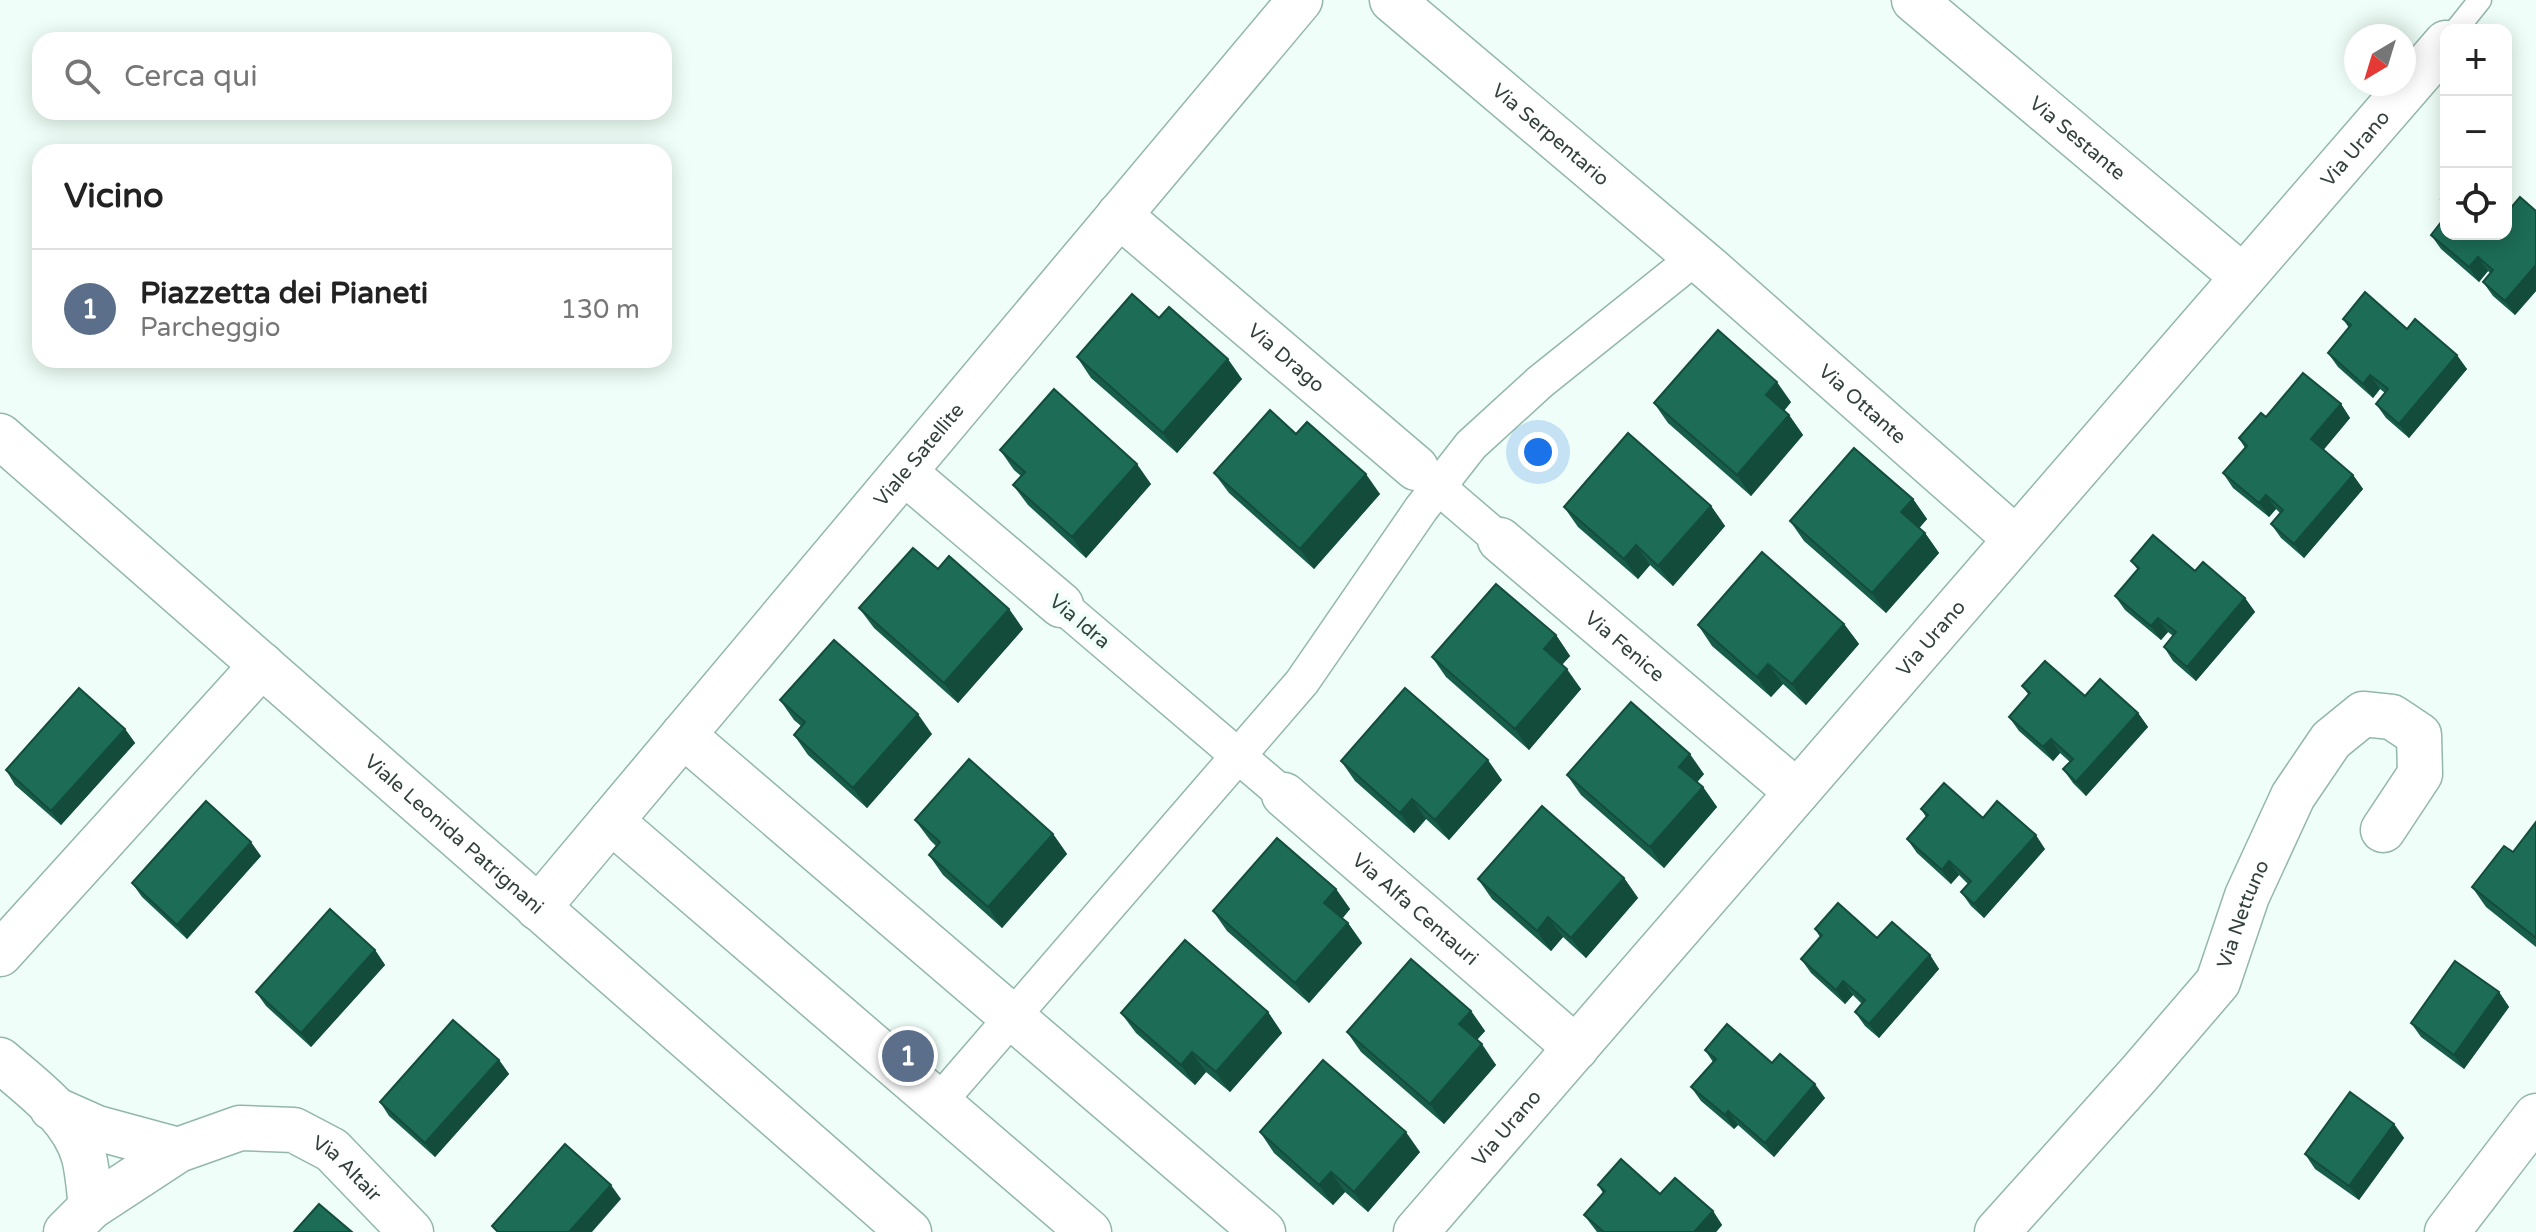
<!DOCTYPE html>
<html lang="it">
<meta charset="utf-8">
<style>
:root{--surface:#fff;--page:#f6f6f6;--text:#222;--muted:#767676;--line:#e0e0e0;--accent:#d54550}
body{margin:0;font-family:"Varela Round",sans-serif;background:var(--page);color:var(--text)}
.controls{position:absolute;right:24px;top:24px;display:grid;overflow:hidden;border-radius:16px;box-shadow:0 4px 20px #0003}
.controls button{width:72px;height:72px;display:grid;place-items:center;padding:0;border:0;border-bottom:2px solid var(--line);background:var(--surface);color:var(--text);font:40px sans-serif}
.compass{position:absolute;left:2344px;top:24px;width:72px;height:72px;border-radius:50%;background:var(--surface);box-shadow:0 4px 20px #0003;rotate:218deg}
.you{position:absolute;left:1538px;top:452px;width:28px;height:28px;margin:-20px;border:6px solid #fff;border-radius:50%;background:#1a73e8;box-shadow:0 0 0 12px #1a73e833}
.badge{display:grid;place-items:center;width:52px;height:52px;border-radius:50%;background:var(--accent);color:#fff;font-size:26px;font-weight:700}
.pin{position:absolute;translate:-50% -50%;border:4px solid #fff;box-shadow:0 2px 8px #0006}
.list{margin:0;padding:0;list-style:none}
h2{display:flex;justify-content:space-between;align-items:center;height:104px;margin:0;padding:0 32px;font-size:34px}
h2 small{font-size:26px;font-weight:400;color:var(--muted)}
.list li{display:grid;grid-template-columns:52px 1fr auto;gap:24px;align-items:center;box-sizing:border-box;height:120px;padding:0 32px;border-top:2px solid var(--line)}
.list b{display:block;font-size:30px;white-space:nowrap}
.list p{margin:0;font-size:26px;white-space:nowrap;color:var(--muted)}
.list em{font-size:26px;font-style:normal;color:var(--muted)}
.icon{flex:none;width:44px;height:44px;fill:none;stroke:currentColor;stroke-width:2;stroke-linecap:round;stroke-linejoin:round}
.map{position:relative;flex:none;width:2536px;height:1232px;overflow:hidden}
.search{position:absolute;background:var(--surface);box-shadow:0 4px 20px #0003;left:32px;top:32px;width:640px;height:88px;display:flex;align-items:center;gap:20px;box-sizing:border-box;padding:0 28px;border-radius:24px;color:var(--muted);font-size:30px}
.panel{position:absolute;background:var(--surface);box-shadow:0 4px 20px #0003;left:32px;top:144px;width:640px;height:224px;border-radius:24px}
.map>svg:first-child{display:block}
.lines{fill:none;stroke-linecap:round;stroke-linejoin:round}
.service-casing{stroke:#93b7a9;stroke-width:25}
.pedestrian-casing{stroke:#93b7a9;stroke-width:37}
.minor-casing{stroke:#93b7a9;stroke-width:47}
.tertiary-casing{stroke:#93b7a9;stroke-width:47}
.service{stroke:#fff;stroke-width:22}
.pedestrian{stroke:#fff;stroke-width:34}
.minor{stroke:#fff;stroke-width:44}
.tertiary{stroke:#fff;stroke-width:44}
.wall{fill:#185d4a}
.shaded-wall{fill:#144c3c}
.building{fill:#1c6c56;stroke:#144c3c;stroke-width:2}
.labels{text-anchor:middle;stroke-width:8;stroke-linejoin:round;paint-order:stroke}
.street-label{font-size:20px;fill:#32413b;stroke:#effef8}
</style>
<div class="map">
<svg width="2536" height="1232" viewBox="0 0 2536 1232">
<rect width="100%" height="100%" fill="#effef8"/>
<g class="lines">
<!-- service casing -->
<g class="service-casing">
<polyline id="service" points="2456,30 2480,0"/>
</g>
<!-- pedestrian casing -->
<g class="pedestrian-casing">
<g id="pedestrian">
<polyline points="1423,474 1500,540"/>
<polyline points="1061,605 1284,795"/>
<polyline points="938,1103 1302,682 1421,509 1471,445 1540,382 1696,257"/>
</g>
</g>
<!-- minor casing -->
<g class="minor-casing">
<g id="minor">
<path id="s1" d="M1392,0L1710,269L2016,539"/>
<path id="s2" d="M1914,0L2243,277"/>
<path id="s3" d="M1119,215L1416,468"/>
<polyline points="904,472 1061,605"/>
<path id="s4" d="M1500,540L1797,792"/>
<polyline points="683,735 1263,1232"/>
<path id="s5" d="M1284,795L1576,1048"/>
<polyline points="611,821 1089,1232"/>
<path id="s6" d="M538,908L1300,0"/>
<polyline points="0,954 262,665"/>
<path d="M0,1060C31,1087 73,1116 84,1157C88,1173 89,1191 91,1207L66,1232"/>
<polyline points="52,1108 97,1128 178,1150"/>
<path id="s7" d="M91,1207L178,1150L240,1128L294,1130L332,1150L411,1232"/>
<path id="s8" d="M1416,1232L2446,43"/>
<path id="s9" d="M1997,1232L2139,1074L2218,982L2247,896L2293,796L2331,740L2363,714L2392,717L2419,735L2420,774L2383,830"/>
<polyline points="2447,1232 2536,1116"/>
</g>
</g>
<!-- tertiary casing -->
<g class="tertiary-casing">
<g id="tertiary">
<path id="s10" d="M0,436L909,1232"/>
</g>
</g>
<!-- service -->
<use href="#service" class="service"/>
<!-- pedestrian -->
<use href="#pedestrian" class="pedestrian"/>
<!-- minor -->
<use href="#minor" class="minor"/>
<!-- tertiary -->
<use href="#tertiary" class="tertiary"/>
</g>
<!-- wall -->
<g class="wall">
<polygon points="2510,209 2536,211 2536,291 2515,315 2493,296 2483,282 2490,273 2488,271 2479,282 2441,249 2431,235"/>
<polygon points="1159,318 1242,379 1177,453 1091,378 1077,357"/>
<polygon points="2343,319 2407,329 2467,369 2409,438 2386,418 2376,404 2385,393 2380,389 2373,398 2338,367 2328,353 2349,328"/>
<polygon points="1791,402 1784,411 1789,415 1803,435 1751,496 1668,423 1654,403"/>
<polygon points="2341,404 2350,418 2323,450 2353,475 2363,489 2304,558 2281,538 2271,524 2280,513 2276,509 2269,517 2233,488 2223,473 2245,448 2239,438 2266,417"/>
<polygon points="1296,434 1380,494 1314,569 1229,493 1214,473"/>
<polygon points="1000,450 1151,484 1086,558 1028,505 1013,485 1021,476 1014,470"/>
<polygon points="1913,499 1927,519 1919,528 1925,533 1939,553 1886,613 1804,541 1790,521"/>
<polygon points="1711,506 1725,526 1673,586 1650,565 1638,579 1578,527 1564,507"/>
<polygon points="2131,561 2195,571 2245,598 2255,612 2196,681 2173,661 2164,647 2173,636 2168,632 2161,640 2125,610 2115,596 2138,570"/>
<polygon points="938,569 1009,609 1023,629 958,703 874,628 859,608"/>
<polygon points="1844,624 1859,644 1806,705 1783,684 1771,697 1712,646 1698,625"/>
<polygon points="1556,635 1570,656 1562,665 1581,689 1529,750 1446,677 1432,657"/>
<polygon points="2022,686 2085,696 2138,713 2148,727 2086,796 2073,783 2063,769 2070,762 2060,753 2053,761 2019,731 2009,717 2028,694"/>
<polygon points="780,700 932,734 867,808 808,755 794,735 801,726 794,720"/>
<polygon points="125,729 135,743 61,825 15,785 6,770"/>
<polygon points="1341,761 1502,780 1449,840 1426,819 1414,833 1355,781"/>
<polygon points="1704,774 1697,782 1703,787 1717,807 1664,868 1581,795 1567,775"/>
<polygon points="1921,809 1983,818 2045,849 1984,918 1971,906 1961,892 1968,884 1959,875 1951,884 1917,853 1907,839 1926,817"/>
<polygon points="915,820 1053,834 1067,854 1002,928 943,875 929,855 936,846 930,840"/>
<polygon points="2536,822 2536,947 2486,907 2472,887 2513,852"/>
<polygon points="261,856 187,939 142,897 132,883"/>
<polygon points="1624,878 1638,898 1586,958 1563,937 1551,951 1492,899 1478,879"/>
<polygon points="1336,889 1350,909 1342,919 1348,923 1362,943 1309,1003 1227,931 1213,911"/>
<polygon points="1815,929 1877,938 1930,955 1939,969 1879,1038 1865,1026 1855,1012 1862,1004 1853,995 1845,1004 1811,973 1801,959 1820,937"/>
<polygon points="375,950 385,965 311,1047 266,1006 256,992"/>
<polygon points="2499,992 2509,1007 2464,1069 2421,1037 2411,1023"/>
<polygon points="1471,1011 1485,1031 1477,1040 1496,1065 1444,1124 1361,1052 1347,1032"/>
<polygon points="1268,1012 1282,1033 1230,1092 1206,1072 1195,1085 1136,1033 1121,1013"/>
<polygon points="1705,1050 1772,1063 1825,1098 1774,1157 1738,1125 1734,1129 1701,1101 1691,1087 1713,1062"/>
<polygon points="499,1060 509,1074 435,1157 389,1116 380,1102"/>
<polygon points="2394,1124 2404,1138 2359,1200 2315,1169 2305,1154"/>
<polygon points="1260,1132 1420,1152 1368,1212 1345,1192 1333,1205 1274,1153"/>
<polygon points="1598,1185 1660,1194 1713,1211 1722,1225 1716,1232 1597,1232 1584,1215 1603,1193"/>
</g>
<!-- shaded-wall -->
<g class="shaded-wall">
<polygon points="2478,257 2488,271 2479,282 2469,267"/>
<polygon points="2536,265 2536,291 2515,315 2505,301"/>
<polygon points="2457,355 2467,369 2409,438 2399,424"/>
<polygon points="1228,359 1242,379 1177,453 1163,433"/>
<polygon points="2370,375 2380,389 2373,398 2363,384"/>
<polygon points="1777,382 1791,402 1780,415 1766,395"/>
<polygon points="2341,404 2350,418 2321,453 2311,439"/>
<polygon points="1789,415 1803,435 1751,496 1737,475"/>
<polygon points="1137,464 1151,484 1086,558 1072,537"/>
<polygon points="1366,474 1380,494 1314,569 1300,549"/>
<polygon points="2353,475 2363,489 2304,558 2294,544"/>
<polygon points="2266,495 2276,509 2269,517 2259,503"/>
<polygon points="1913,499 1927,519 1916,532 1901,512"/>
<polygon points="1711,506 1725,526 1673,586 1658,566"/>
<polygon points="1925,533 1939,553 1886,613 1872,593"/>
<polygon points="1636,545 1650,565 1638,579 1624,559"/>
<polygon points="2245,598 2255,612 2196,681 2187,667"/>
<polygon points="1009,609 1023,629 958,703 944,683"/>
<polygon points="2158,618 2168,632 2161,640 2151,626"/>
<polygon points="1844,624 1859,644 1806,705 1792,684"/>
<polygon points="1556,635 1570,656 1558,669 1544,649"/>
<polygon points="1768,664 1783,684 1771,697 1757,677"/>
<polygon points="1567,669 1581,689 1529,750 1515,729"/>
<polygon points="2138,713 2148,727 2086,796 2076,782"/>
<polygon points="918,714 932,734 867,808 853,788"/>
<polygon points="125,729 135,743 61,825 51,811"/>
<polygon points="2051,739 2060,753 2053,761 2043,747"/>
<polygon points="1690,754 1704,774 1693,787 1679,767"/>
<polygon points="1488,760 1502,780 1449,840 1435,820"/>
<polygon points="1703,787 1717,807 1664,868 1650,847"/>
<polygon points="1412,799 1426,819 1414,833 1400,813"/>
<polygon points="1053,834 1067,854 1002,928 988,907"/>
<polygon points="2036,835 2045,849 1984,918 1974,904"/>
<polygon points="251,842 261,856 187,939 177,925"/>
<polygon points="1949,861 1959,875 1951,884 1942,870"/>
<polygon points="1624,878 1638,898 1586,958 1571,938"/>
<polygon points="1336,889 1350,909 1338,923 1324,903"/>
<polygon points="1548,917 1563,937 1551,951 1537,931"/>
<polygon points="1348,923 1362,943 1309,1003 1295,983"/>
<polygon points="375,950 385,965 311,1047 301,1033"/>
<polygon points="1930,955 1939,969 1879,1038 1869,1024"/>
<polygon points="1843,981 1853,995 1845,1004 1836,990"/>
<polygon points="2499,992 2509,1007 2464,1069 2454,1055"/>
<polygon points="1471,1011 1485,1031 1473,1044 1459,1024"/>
<polygon points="1268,1012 1282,1033 1230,1092 1216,1072"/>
<polygon points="1482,1044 1496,1065 1444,1124 1430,1104"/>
<polygon points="1192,1052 1206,1072 1195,1085 1181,1065"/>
<polygon points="499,1060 509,1074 435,1157 425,1143"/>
<polygon points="1815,1084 1825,1098 1774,1157 1765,1143"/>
<polygon points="1728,1111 1738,1125 1734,1129 1725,1115"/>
<polygon points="2394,1124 2404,1138 2359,1200 2349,1186"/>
<polygon points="1406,1132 1420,1152 1368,1212 1354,1192"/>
<polygon points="1331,1172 1345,1192 1333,1205 1319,1185"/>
<polygon points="611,1185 621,1199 592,1232 569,1232"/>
<polygon points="1713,1211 1722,1225 1716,1232 1694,1232"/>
</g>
<!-- building -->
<g class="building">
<polygon points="2446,192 2446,203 2441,199"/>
<polygon points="2520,197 2536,211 2536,265 2505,301 2483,282 2493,270 2478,257 2469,267 2431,235 2446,216 2446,234 2506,234 2506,206 2510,209"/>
<polygon points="2365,292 2407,329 2415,319 2457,355 2399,424 2376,404 2388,389 2370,375 2363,384 2328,353 2351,325 2343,319"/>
<polygon points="1132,294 1159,318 1169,307 1228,359 1163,433 1077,357"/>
<polygon points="1718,330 1777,382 1766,395 1789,415 1737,475 1654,403"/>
<polygon points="2303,373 2341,404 2311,439 2353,475 2294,544 2271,524 2283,510 2266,495 2259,503 2223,473 2247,446 2239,438 2261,413 2266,417"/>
<polygon points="1054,389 1137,464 1072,537 1013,485 1025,472 1000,450"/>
<polygon points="1270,410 1296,434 1307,422 1366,474 1300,549 1214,473"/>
<polygon points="1628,433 1711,506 1658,566 1636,545 1624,559 1564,507"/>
<polygon points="1854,448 1913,499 1901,512 1925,533 1872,593 1790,521"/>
<polygon points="2153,535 2195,571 2203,562 2245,598 2187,667 2164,647 2176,632 2158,618 2151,626 2115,596 2139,568 2131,561"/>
<polygon points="913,548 938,569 949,556 1009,609 944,683 859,608"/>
<polygon points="1762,552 1844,624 1792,684 1768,664 1757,677 1698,625"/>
<polygon points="1496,584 1556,635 1544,649 1567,669 1515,729 1432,657"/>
<polygon points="834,640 918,714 853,788 794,735 805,722 780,700"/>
<polygon points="2045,661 2085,696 2100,679 2138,713 2076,782 2063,769 2073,759 2051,739 2043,747 2009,717 2030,693 2022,686"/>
<polygon points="79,688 125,729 51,811 6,770"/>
<polygon points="1405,688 1488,760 1435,820 1412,799 1400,813 1341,761"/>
<polygon points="1631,702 1690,754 1679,767 1703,787 1650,847 1567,775"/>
<polygon points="969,759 1053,834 988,907 929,855 940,842 915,820"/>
<polygon points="1944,783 1983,818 1997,801 2036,835 1974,904 1961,892 1971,881 1949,861 1942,870 1907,839 1928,815 1921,809"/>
<polygon points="206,801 251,842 177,925 132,883"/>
<polygon points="1542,806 1624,878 1571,938 1548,917 1537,931 1478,879"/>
<polygon points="2536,822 2536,938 2472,887 2504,846 2513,852"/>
<polygon points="1277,838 1336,889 1324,903 1348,923 1295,983 1213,911"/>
<polygon points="1838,903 1877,938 1892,922 1930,955 1869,1024 1855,1012 1865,1000 1843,981 1836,990 1801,959 1822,935 1815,929"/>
<polygon points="330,909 375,950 301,1033 256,992"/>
<polygon points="1185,940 1268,1012 1216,1072 1192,1052 1181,1065 1121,1013"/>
<polygon points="1411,959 1471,1011 1459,1024 1482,1044 1430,1104 1347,1032"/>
<polygon points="2455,961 2499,992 2454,1055 2411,1023"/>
<polygon points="453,1020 499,1060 425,1143 380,1102"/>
<polygon points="1727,1024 1772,1063 1780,1054 1815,1084 1765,1143 1728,1111 1725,1115 1691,1087 1716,1059 1705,1050"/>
<polygon points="1323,1060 1406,1132 1354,1192 1331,1172 1319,1185 1260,1132"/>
<polygon points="2350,1092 2394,1124 2349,1186 2305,1154"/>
<polygon points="565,1144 611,1185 569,1232 498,1232 492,1226"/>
<polygon points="1621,1159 1660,1194 1675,1178 1713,1211 1694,1232 1604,1232 1584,1215 1605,1191 1598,1185"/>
<polygon points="319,1204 352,1232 294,1232"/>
</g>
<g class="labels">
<!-- street labels -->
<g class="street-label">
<text dy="7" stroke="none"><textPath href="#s1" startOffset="208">Via Serpentario</textPath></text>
<text dy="7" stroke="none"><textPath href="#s2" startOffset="214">Via Sestante</textPath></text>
<text dy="7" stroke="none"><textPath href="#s8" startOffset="1434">Via Urano</textPath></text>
<text dy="7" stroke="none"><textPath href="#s3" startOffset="220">Via Drago</textPath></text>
<text dy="7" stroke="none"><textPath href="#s1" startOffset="620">Via Ottante</textPath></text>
<text dy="7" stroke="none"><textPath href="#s6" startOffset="592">Viale Satellite</textPath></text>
<text transform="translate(1080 621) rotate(40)" y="7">Via Idra</text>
<text dy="7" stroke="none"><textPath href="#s8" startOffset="786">Via Urano</textPath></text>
<text dy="7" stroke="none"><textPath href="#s4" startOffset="164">Via Fenice</textPath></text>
<text dy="7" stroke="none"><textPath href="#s10" startOffset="604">Viale Leonida Patrignani</textPath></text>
<text dy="7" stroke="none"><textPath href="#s5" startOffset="174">Via Alfa Centauri</textPath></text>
<text dy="7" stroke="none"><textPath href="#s9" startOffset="406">Via Nettuno</textPath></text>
<text dy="7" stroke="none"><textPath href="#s8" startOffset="138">Via Urano</textPath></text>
<text dy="7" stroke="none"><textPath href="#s7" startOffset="290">Via Altair</textPath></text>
</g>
</g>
</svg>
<div class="controls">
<button>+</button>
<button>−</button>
<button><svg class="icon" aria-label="locate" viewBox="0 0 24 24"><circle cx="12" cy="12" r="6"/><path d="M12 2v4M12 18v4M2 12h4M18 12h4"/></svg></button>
</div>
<svg class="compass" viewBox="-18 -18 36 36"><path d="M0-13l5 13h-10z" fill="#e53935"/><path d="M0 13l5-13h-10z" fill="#767676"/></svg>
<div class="you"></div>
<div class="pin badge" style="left:908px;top:1056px;background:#5c6f8a">1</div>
<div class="search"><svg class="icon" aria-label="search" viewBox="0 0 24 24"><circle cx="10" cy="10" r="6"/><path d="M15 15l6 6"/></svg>Cerca qui</div>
<section class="panel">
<h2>Vicino<small></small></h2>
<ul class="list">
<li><span class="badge" style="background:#5c6f8a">1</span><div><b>Piazzetta dei Pianeti</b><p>Parcheggio</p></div><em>130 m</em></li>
</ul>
</section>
</div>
